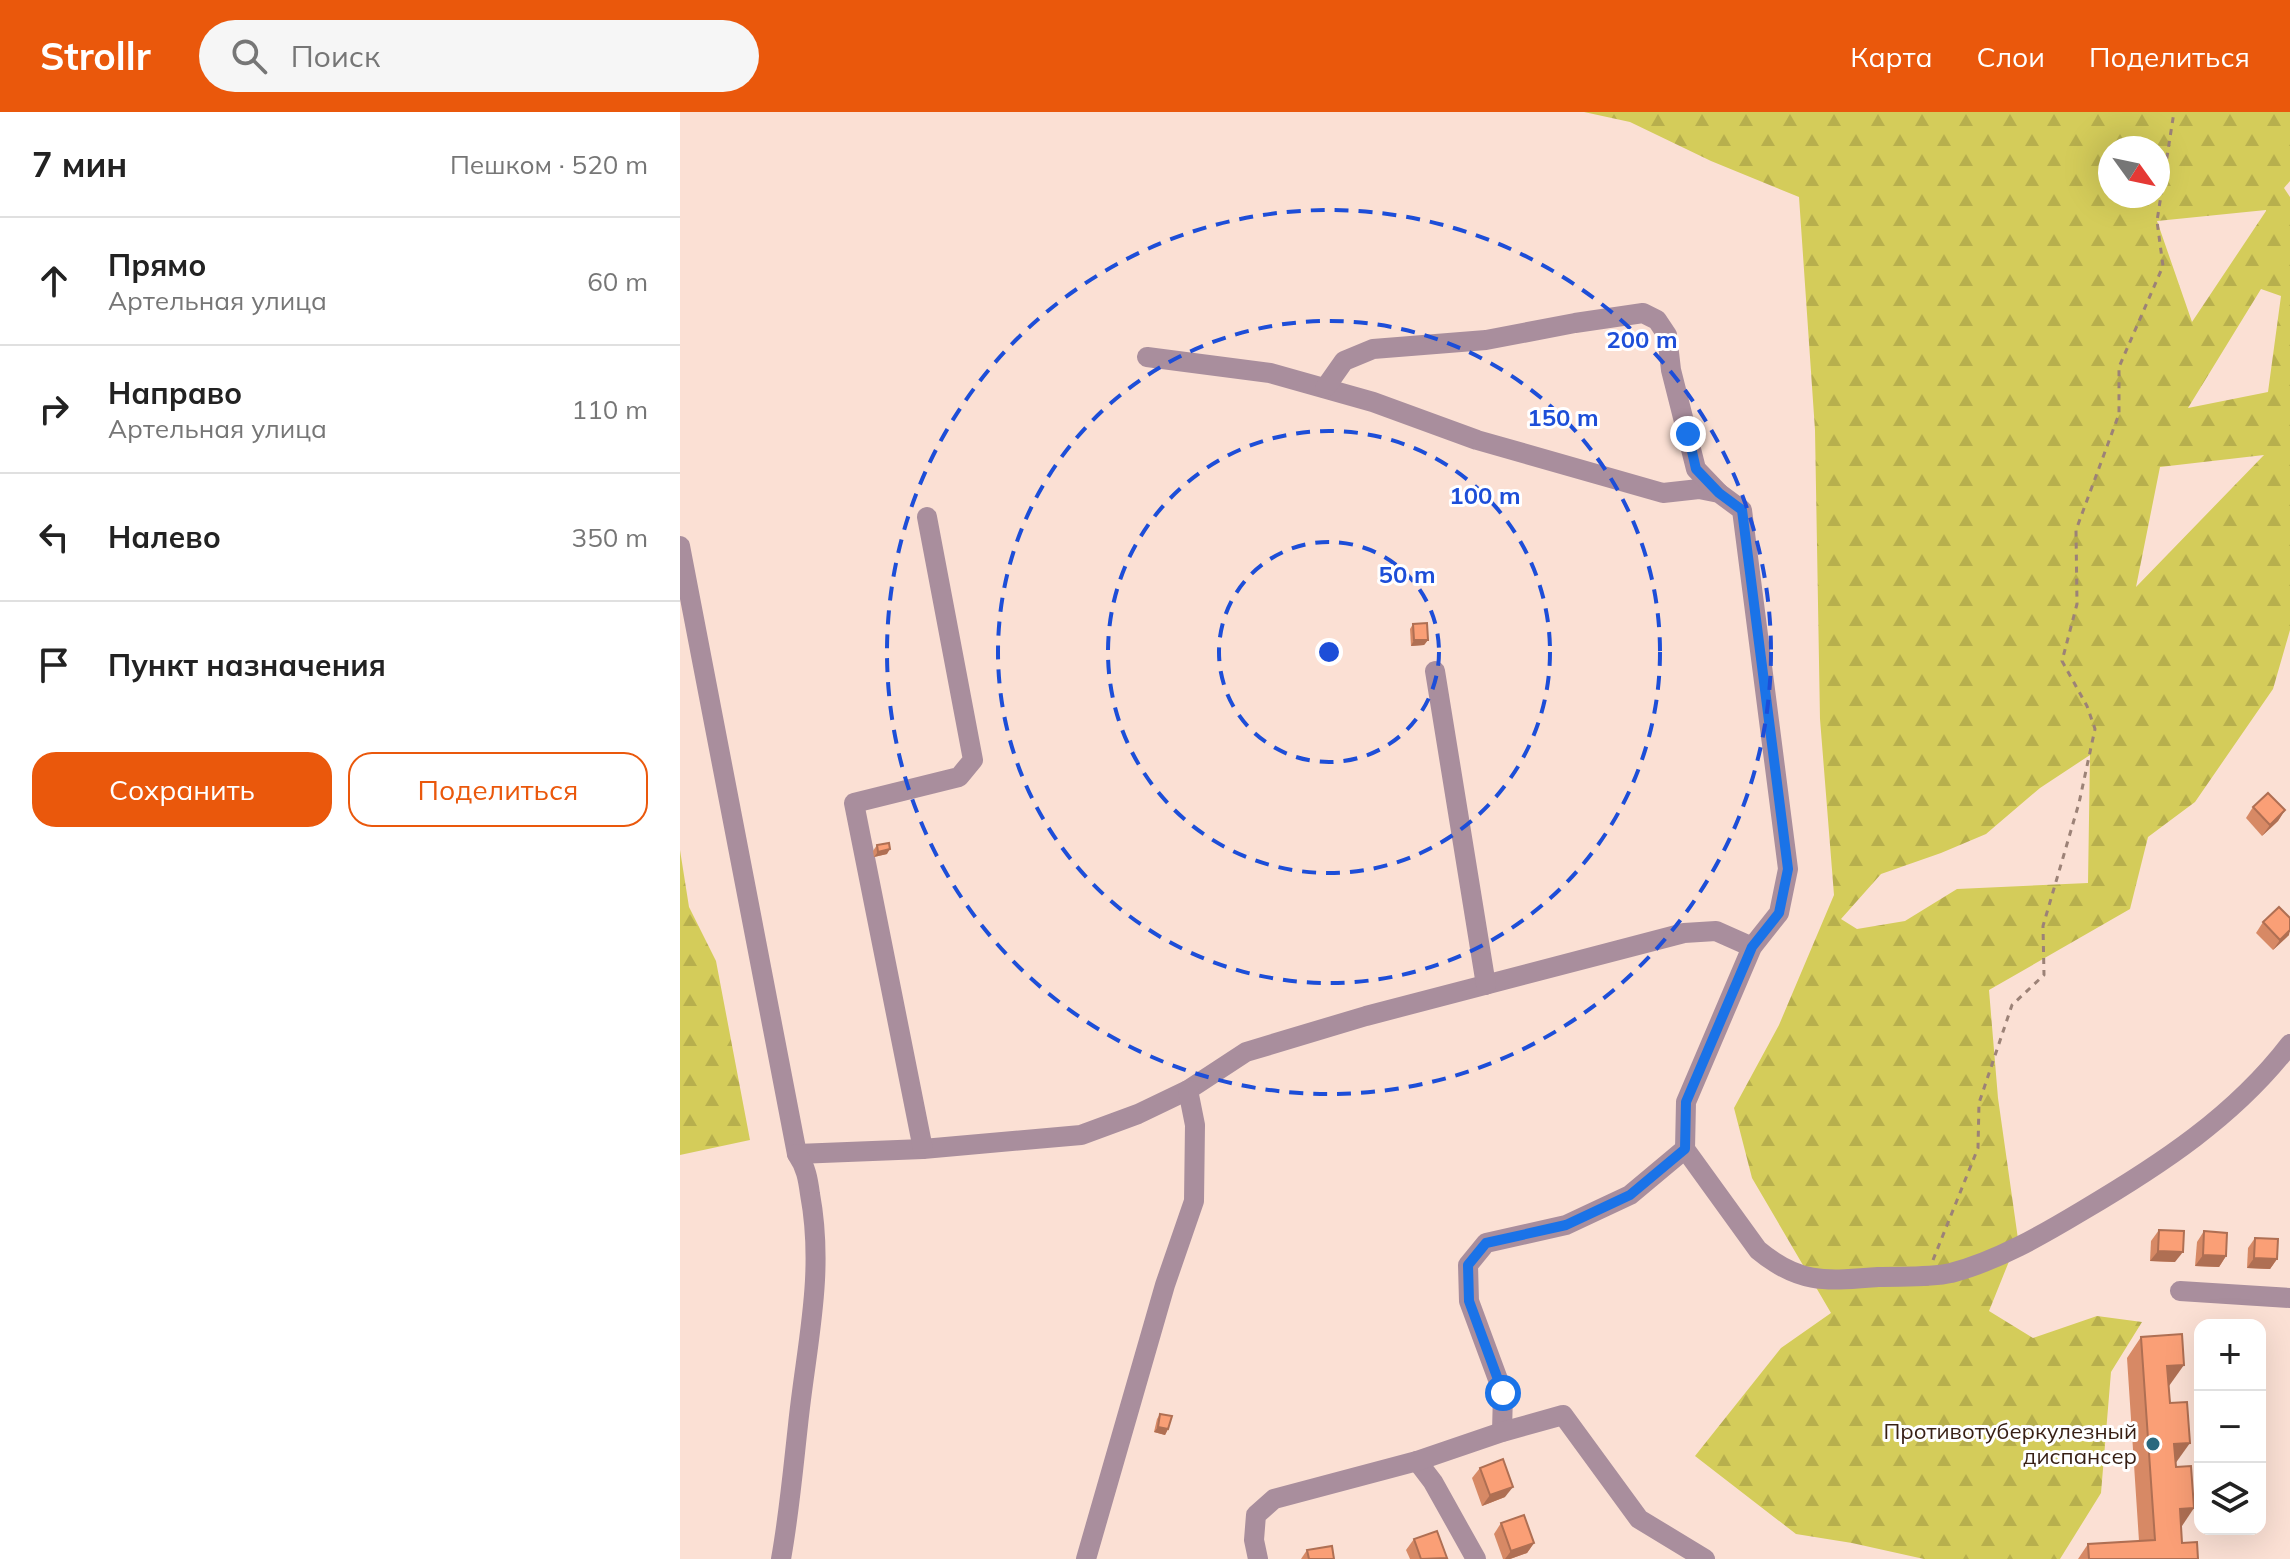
<!DOCTYPE html>
<html lang="ru">
<meta charset="utf-8">
<style>
:root{--surface:#fff;--page:#f6f6f6;--text:#222;--muted:#767676;--line:#e0e0e0;--accent:#ea580c}
body{margin:0;font-family:Mulish,sans-serif;background:var(--page);color:var(--text)}
.controls{position:absolute;right:24px;bottom:24px;display:grid;overflow:hidden;border-radius:16px;box-shadow:0 8px 32px #0002}
.controls button{width:72px;height:72px;display:grid;place-items:center;padding:0;border:0;border-bottom:2px solid var(--line);background:var(--surface);color:var(--text);font:40px sans-serif}
.compass{position:absolute;left:1418px;top:24px;width:72px;height:72px;border-radius:50%;background:var(--surface);box-shadow:0 8px 32px #0002;rotate:123deg}
.stop{position:absolute;width:24px;height:24px;margin:-18px;border:6px solid #1a73e8;border-radius:50%;background:#fff}
.stop.end{background:#1a73e8;border-color:#fff;box-shadow:0 2px 8px #0008}
.list{margin:0;padding:0;list-style:none}
h2{display:flex;justify-content:space-between;align-items:center;height:104px;margin:0;padding:0 32px;font-size:34px}
h2 small{font-size:26px;font-weight:400;color:var(--muted)}
.list li{display:grid;grid-template-columns:52px 1fr auto;gap:24px;align-items:center;box-sizing:border-box;height:128px;padding:0 32px;border-top:2px solid var(--line)}
.list b{display:block;font-size:30px;white-space:nowrap}
.list p{margin:0;font-size:26px;white-space:nowrap;color:var(--muted)}
.list em{font-size:26px;font-style:normal;color:var(--muted)}
.actions{display:flex;gap:16px;padding:24px 32px}
.actions a{flex:1;padding:18px 0;border:2px solid var(--accent);border-radius:24px;text-align:center;font-size:28px;color:var(--accent)}
.actions .main{background:var(--accent);color:#fff}
.icon{flex:none;width:44px;height:44px;fill:none;stroke:currentColor;stroke-width:2;stroke-linecap:round;stroke-linejoin:round}
.map{position:relative;flex:none;width:1610px;height:1447px;overflow:hidden}
header{display:flex;align-items:center;gap:48px;box-sizing:border-box;height:112px;padding:0 40px;background:var(--accent);color:#fff}
header strong{font-size:38px}
nav{display:flex;gap:44px;margin-inline-start:auto;font-size:28px}
.search{width:560px;height:72px;background:var(--page);display:flex;align-items:center;gap:20px;box-sizing:border-box;padding:0 28px;border-radius:44px;color:var(--muted);font-size:30px}
main{display:flex}
aside{flex:1;background:var(--surface)}
.map>svg:first-child{display:block}
.forest{fill:url(#forest-firs);fill-rule:evenodd}
.lines{fill:none;stroke-linecap:round;stroke-linejoin:round}
.path{stroke:#9c8277;stroke-width:3;stroke-dasharray:6 6;stroke-linecap:butt}
.minor{stroke:#a98e9d;stroke-width:20}
.wall{fill:#d78965}
.shaded-wall{fill:#af6f53}
.building{fill:#fa9f76;stroke:#af6f53;stroke-width:2}
.route{stroke:#1a73e8;stroke-width:10}
.ring{fill:none;stroke:#1d4ed8;stroke-width:4;stroke-dasharray:14 10}
.poi-dot{fill:#2a687e;stroke:#fff;stroke-width:3}
.labels{text-anchor:middle;stroke-width:6;stroke-linejoin:round;paint-order:stroke}
.poi-label{font-size:22px;fill:#371f14;stroke:#fff;text-anchor:end}
.centre{fill:#1d4ed8;stroke:#fff;stroke-width:4}
.ring-label{font-size:24px;text-anchor:middle;font-weight:bold;fill:#1d4ed8;stroke:#fff;stroke-width:6;stroke-linejoin:round;paint-order:stroke}
</style>
<header>
<strong>Strollr</strong>
<div class="search"><svg class="icon" aria-label="search" viewBox="0 0 24 24"><circle cx="10" cy="10" r="6"/><path d="M15 15l6 6"/></svg>Поиск</div>
<nav><a>Карта</a><a>Слои</a><a>Поделиться</a></nav>
</header>
<main>
<aside>
<h2>7 мин<small>Пешком · 520 m</small></h2>
<ul class="list">
<li><svg class="icon" aria-label="ahead" viewBox="0 0 24 24"><path d="M12 20V5M6 11l6-6 6 6"/></svg><div><b>Прямо</b><p>Артельная улица</p></div><em>60 m</em></li>
<li><svg class="icon" aria-label="right" viewBox="0 0 24 24"><path d="M7 20v-9h11M14 6l5 5-5 5"/></svg><div><b>Направо</b><p>Артельная улица</p></div><em>110 m</em></li>
<li><svg class="icon" aria-label="left" viewBox="0 0 24 24"><path d="M17 20v-9H6M10 6l-5 5 5 5"/></svg><div><b>Налево</b></div><em>350 m</em></li>
<li><svg class="icon" aria-label="arrive" viewBox="0 0 24 24"><path d="M6 21V4h12l-3 4 3 4H6"/></svg><div><b>Пункт назначения</b></div></li>
</ul>
<div class="actions"><a class="main">Сохранить</a><a>Поделиться</a></div>
</aside>
<div class="map">
<svg width="1610" height="1447" viewBox="0 0 1610 1447">
<defs>
<pattern id="forest-firs" width="22" height="20" patternUnits="userSpaceOnUse" patternTransform="scale(2)"><rect width="22" height="20" fill="#d4cc5a"/><path d="M5 1l3.5 6h-7zM16 11l3.5 6h-7z" fill="#b7af4d"/></pattern>
</defs>
<rect width="100%" height="100%" fill="#fbe0d4"/>
<!-- forest -->
<g class="forest">
<path d="M904,0H1610V69L1604,76L1610,85V518L1593,577L1515,690L1468,725L1450,797L1309,878L1318,986L1338,1127L1309,1199L1353,1226L1417,1204L1462,1210L1431,1260L1421,1381L1380,1447H1244L1172,1431L1116,1422L1015,1344L1101,1236L1151,1201L1072,1066L1054,996L1099,913L1154,783L1140,607L1135,318L1119,85L1031,49L950,10ZM1430,36H1478V84H1430ZM1586,98V99L1512,210L1477,109ZM1581,177L1601,184L1588,280L1508,296ZM1584,343L1456,475L1480,355ZM1410,643L1408,771L1277,777L1225,809L1177,817L1161,807L1201,762L1261,741L1306,722L1360,676Z"/>
<polygon points="0,738 9,795 36,849 70,1028 0,1043"/>
</g>
<g class="lines">
<!-- path -->
<polyline class="path" points="1253,1148 1298,1036 1299,991 1332,893 1364,863 1363,814 1399,691 1415,617 1407,594 1382,549 1397,492 1396,418 1439,302 1439,255 1483,154 1477,109 1494,0"/>
<!-- minor -->
<g class="minor">
<path d="M467,245L590,261L693,290L797,328L983,381L1019,377L1039,381L1062,398L1108,757L1099,801L1072,835L1006,990L1005,1037L1078,1138C1120,1173 1147,1169 1198,1165C1221,1164 1248,1166 1271,1161C1317,1149 1362,1123 1402,1099C1480,1053 1555,1004 1610,932"/>
<polyline points="645,276 664,249 693,237 806,228 895,211 963,201 977,208 987,223 991,258 1016,357 1039,381"/>
<polyline points="0,434 117,1042 243,1037 401,1023 458,1002 508,978 566,940 686,904 1004,821 1036,819 1072,835"/>
<polyline points="755,559 806,873"/>
<polyline points="243,1037 174,691 279,665 293,648 247,405"/>
<polyline points="1500,1179 1610,1186"/>
<polyline points="822,1320 823,1281 789,1189 788,1153 806,1131 886,1113 950,1083 1005,1037"/>
<polyline points="737,1349 753,1370 796,1447"/>
<path d="M101,1447C109,1403 113,1358 118,1313C126,1234 145,1163 130,1082C128,1067 126,1055 117,1042"/>
<polyline points="406,1447 485,1173 514,1089 515,1013 508,978"/>
<polyline points="578,1447 574,1428 576,1403 594,1387 737,1349 822,1320 883,1303 959,1407 1025,1447"/>
</g>
</g>
<!-- wall -->
<g class="wall">
<polygon points="733,512 748,528 744,533 731,534 730,517"/>
<polygon points="1573,695 1605,698 1598,709 1582,724 1566,706"/>
<polygon points="197,733 207,742 194,745 193,739"/>
<polygon points="1583,810 1609,823 1593,838 1576,821"/>
<polygon points="1479,1118 1495,1150 1470,1149 1471,1129"/>
<polygon points="1524,1119 1546,1144 1539,1155 1515,1154 1517,1130"/>
<polygon points="1575,1126 1597,1147 1590,1157 1567,1156 1568,1136"/>
<polygon points="1461,1225 1489,1274 1502,1431 1518,1447 1398,1447 1408,1432 1459,1429 1447,1246"/>
<polygon points="480,1302 488,1317 485,1323 474,1320 477,1307"/>
<polygon points="800,1356 825,1385 802,1394 792,1366"/>
<polygon points="821,1411 854,1431 847,1441 830,1447 823,1447 814,1422"/>
<polygon points="734,1427 766,1447 730,1447 726,1438"/>
<polygon points="627,1438 654,1447 621,1447"/>
</g>
<!-- shaded-wall -->
<g class="shaded-wall">
<polygon points="734,528 748,528 744,533 731,534"/>
<polygon points="1605,698 1598,709 1582,724 1590,713"/>
<polygon points="210,737 207,742 194,745 198,740"/>
<polygon points="1610,818 1609,823 1593,838 1600,828"/>
<polygon points="1478,1139 1503,1140 1495,1150 1470,1149"/>
<polygon points="1523,1143 1546,1144 1539,1155 1515,1154"/>
<polygon points="1574,1146 1597,1147 1590,1157 1567,1156"/>
<polygon points="1504,1253 1489,1274 1487,1254"/>
<polygon points="478,1315 488,1317 485,1323 474,1320"/>
<polygon points="1510,1331 1495,1352 1494,1332"/>
<polygon points="833,1375 825,1385 802,1394 810,1383"/>
<polygon points="1514,1396 1500,1417 1500,1397"/>
<polygon points="854,1431 847,1441 830,1447 825,1447 831,1439"/>
</g>
<!-- building -->
<g class="building">
<polygon points="747,511 748,528 734,528 733,512"/>
<polygon points="1588,681 1605,698 1590,713 1573,695"/>
<polygon points="209,731 210,737 198,740 197,733"/>
<polygon points="1599,795 1610,806 1610,818 1600,828 1583,810"/>
<polygon points="1479,1118 1504,1119 1503,1140 1478,1139"/>
<polygon points="1524,1119 1547,1121 1546,1144 1523,1143"/>
<polygon points="1575,1126 1598,1127 1597,1147 1574,1146"/>
<polygon points="1502,1222 1504,1253 1487,1254 1490,1291 1507,1290 1510,1331 1494,1332 1496,1355 1511,1354 1514,1396 1500,1397 1502,1431 1517,1430 1518,1447 1409,1447 1408,1432 1475,1428 1461,1225"/>
<polygon points="480,1302 492,1304 488,1317 478,1315"/>
<polygon points="823,1347 833,1375 810,1383 800,1356"/>
<polygon points="844,1403 854,1431 831,1439 821,1411"/>
<polygon points="757,1419 767,1446 741,1447 734,1427"/>
<polygon points="652,1434 654,1447 629,1447 627,1438"/>
</g>
<g class="lines">
<!-- route -->
<polyline class="route" points="823,1281 789,1189 788,1153 806,1131 886,1113 950,1083 1005,1037 1006,990 1072,835 1099,801 1108,757 1062,398 1039,381 1016,357 1008,322"/>
</g>
<!-- distance rings -->
<g class="ring">
<circle cx="649" cy="540" r="110"/>
<circle cx="649" cy="540" r="221"/>
<circle cx="649" cy="540" r="331"/>
<circle cx="649" cy="540" r="442"/>
</g>
<!-- markers -->
<circle class="poi-dot" cx="1473" cy="1332" r="8"/>
<g class="labels">
<!-- poi labels -->
<g class="poi-label">
<text x="1457" y="1327">Противотуберкулезный<tspan x="1457" dy="25">диспансер</tspan></text>
</g>
</g>
<circle cx="649" cy="540" r="12" class="centre"/>
<g class="ring-label">
<text x="962" y="236">200 m</text>
<text x="883" y="314">150 m</text>
<text x="805" y="392">100 m</text>
<text x="727" y="471">50 m</text>
</g>
</svg>
<div class="controls">
<button>+</button>
<button>−</button>
<button><svg class="icon" aria-label="layers" viewBox="0 0 24 24"><path d="M12 4l9 5-9 5-9-5zM3 14l9 5 9-5"/></svg></button>
</div>
<svg class="compass" viewBox="-18 -18 36 36"><path d="M0-13l5 13h-10z" fill="#e53935"/><path d="M0 13l5-13h-10z" fill="#767676"/></svg>
<div class="stop" style="left:823px;top:1281px"></div>
<div class="stop end" style="left:1008px;top:322px"></div>
</div>
</main>
